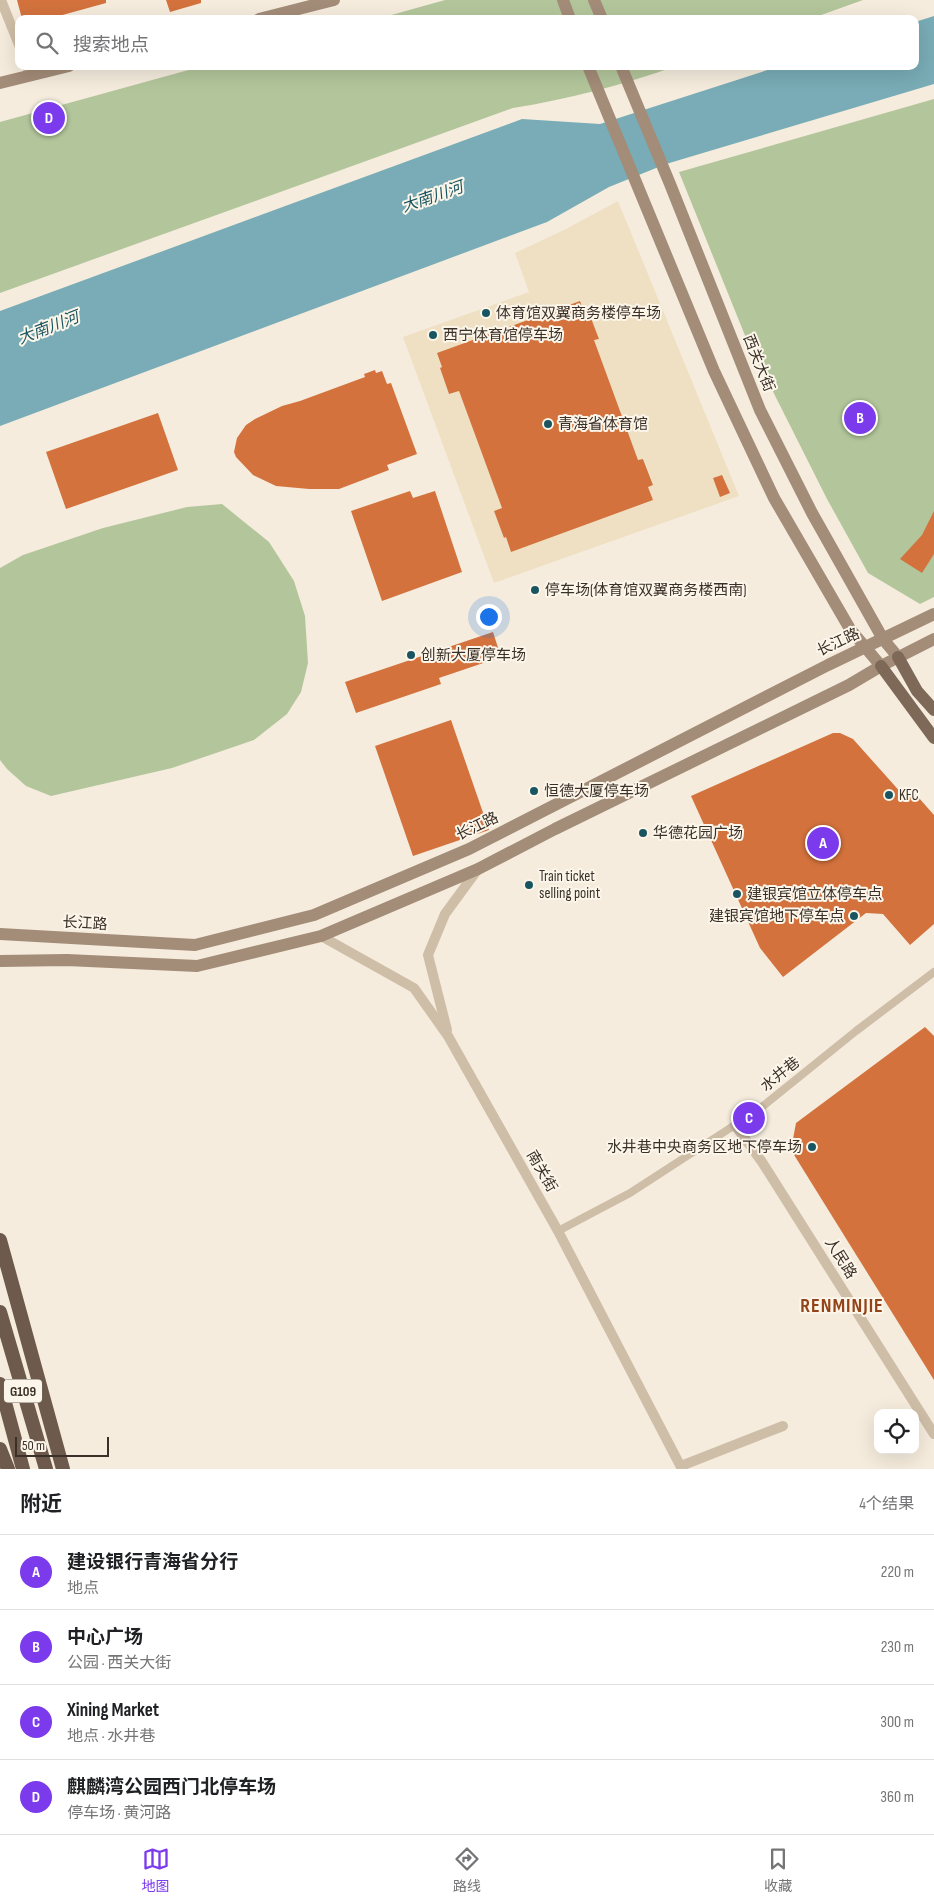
<!DOCTYPE html>
<html lang="zh">
<meta charset="utf-8">
<style>
:root{--surface:#fff;--page:#f2f2f2;--text:#202124;--muted:#757577;--line:#e0e0e0;--accent:#7c3aed}
body{margin:0;font-family:"Sofia Sans Condensed","Noto Sans SC",sans-serif;background:var(--page);color:var(--text)}
.controls{position:absolute;right:15px;bottom:15px;display:grid;overflow:hidden;border-radius:10px;box-shadow:0 5px 20px #0002}
.controls button{width:45px;height:45px;display:grid;place-items:center;padding:0;border:0;border-bottom:1px solid var(--line);background:var(--surface);color:var(--text);font:25px sans-serif}
.scale{position:absolute;left:15px;bottom:12px;width:94px;box-sizing:border-box;padding-left:5px;border:2px solid #3b3028;border-top:0;font-size:14px;line-height:18px;white-space:nowrap;color:#3b3028;-webkit-text-stroke:4px #fcf6ea;paint-order:stroke}
.you{position:absolute;left:488px;top:616px;width:18px;height:18px;margin:-12px;border:4px solid #fff;border-radius:50%;background:#1a73e8;box-shadow:0 0 0 8px #1a73e833}
.badge{display:grid;place-items:center;width:32px;height:32px;border-radius:50%;background:var(--accent);color:#fff;font-size:16px;font-weight:700}
.pin{position:absolute;translate:-50% -50%;border:2px solid #fff;box-shadow:0 1px 5px #0006}
.list{margin:0;padding:0;list-style:none}
h2{display:flex;justify-content:space-between;align-items:center;height:65px;margin:0;padding:0 20px;font-size:21px}
h2 small{font-size:16px;font-weight:400;color:var(--muted)}
.list li{display:grid;grid-template-columns:32px 1fr auto;gap:15px;align-items:center;box-sizing:border-box;height:75px;padding:0 20px;border-top:1px solid var(--line)}
.list b{display:block;font-size:19px;white-space:nowrap}
.list p{margin:0;font-size:16px;white-space:nowrap;color:var(--muted)}
.list em{font-size:16px;font-style:normal;color:var(--muted)}
.icon{flex:none;width:28px;height:28px;fill:none;stroke:currentColor;stroke-width:2;stroke-linecap:round;stroke-linejoin:round}
.map{position:relative;flex:none;width:934px;height:1469px;overflow:hidden}
.search{position:absolute;background:var(--surface);box-shadow:0 5px 20px #0002;left:15px;right:15px;top:15px;height:55px;display:flex;align-items:center;gap:12px;box-sizing:border-box;padding:0 18px;border-radius:10px;color:var(--muted);font-size:19px}
.sheet{height:365px;background:var(--surface)}
nav{display:flex;justify-content:space-around;align-items:center;box-sizing:border-box;height:70px;border-top:1px solid var(--line);background:var(--surface);font-size:14px;color:var(--muted)}
nav a{display:grid;justify-items:center;gap:2px}
nav .on{color:var(--accent)}
.map>svg:first-child{display:block}
.green{fill:#b3c69b}
.plaza{fill:#efe0c3;fill-rule:evenodd}
.water{fill:#79acb6}
.building{fill:#d3723d}
.lines{fill:none;stroke-linecap:round;stroke-linejoin:round}
.pedestrian{stroke:#cfbea7;stroke-width:8}
.minor{stroke:#cfbea7;stroke-width:10}
.secondary{stroke:#a38c78;stroke-width:12}
.primary{stroke:#7e6958;stroke-width:12}
.trunk{stroke:#6e5a4c;stroke-width:14}
.poi-dot{fill:#195561;stroke:#fcf6ea;stroke-width:2}
.labels{text-anchor:middle;stroke-width:4;stroke-linejoin:round;paint-order:stroke}
.shield{fill:#fcf6ea;stroke:#756b62;stroke-width:1}
.shield-label{font-size:14px;font-weight:bold;fill:#3b3028}
.poi-label{font-size:15px;fill:#3b3028;stroke:#fcf6ea;text-anchor:start}
.street-label{font-size:15px;fill:#3b3028;stroke:#fcf6ea}
.water-label{font-size:16px;font-style:italic;fill:#195561;stroke:#fcf6ea}
.district-label{font-size:20px;font-weight:bold;letter-spacing:1px;fill:#934318;stroke:#fcf6ea}
</style>
<div class="map">
<svg width="934" height="1469" viewBox="0 0 934 1469">
<rect width="100%" height="100%" fill="#f5ecdd"/>
<!-- green -->
<g class="green">
<polygon points="445,0 863,0 810,19 377,19"/>
<path d="M203,66H676C623,85 569,99 513,108L0,293V122Z"/>
<polygon points="934,99 934,597 920,604 868,573 827,499 746,338 679,172"/>
<polygon points="222,504 269,542 294,581 305,616 308,663 301,692 287,714 254,740 172,768 51,796 26,786 7,769 0,760 0,568 23,555 103,528 187,507"/>
</g>
<!-- plaza -->
<path class="plaza" d="M618,201L739,496L494,583L403,337L529,292L515,253L566,229ZM589,313L599,339L594,340L638,460L644,459L653,484L648,487L653,500L511,551L506,537L504,538L494,511L502,508L459,391L449,394L440,368Z"/>
<!-- water -->
<polygon class="water" points="934,16 934,84 666,164 609,187 547,222 0,426 0,311 522,119 600,124 780,66 915,66 915,22"/>
<!-- building -->
<g class="building">
<polygon points="17,0 106,0 106,3 48,19 22,19"/>
<polygon points="166,0 201,0 201,3 170,12"/>
<polygon points="580,301 585,315 589,313 599,339 594,340 638,460 643,459 653,485 648,487 653,500 511,552 506,537 504,538 494,511 502,508 459,391 449,394 440,368 442,367 437,353"/>
<polygon points="375,370 376,373 382,371 387,384 391,383 417,454 387,465 389,470 339,489 309,489 276,486 253,475 236,457 234,452 237,438 246,425 255,419 282,406 300,401 365,377 364,374"/>
<polygon points="158,413 178,470 66,509 46,452"/>
<polygon points="722,475 730,493 720,497 713,478"/>
<polygon points="410,491 413,498 435,491 462,572 382,601 351,511"/>
<polygon points="934,511 934,554 922,573 900,559 922,535"/>
<polygon points="493,632 501,657 439,678 441,684 356,713 345,682"/>
<polygon points="451,720 489,830 413,856 375,746"/>
<polygon points="833,733 840,733 853,739 903,795 911,789 934,815 934,924 910,945 883,914 866,913 783,977 760,948 691,796"/>
<polygon points="925,1027 934,1036 934,1380 791,1150 796,1123"/>
</g>
<g class="lines">
<!-- pedestrian -->
<polyline class="pedestrian" points="558,1231 630,1193 758,1110 856,1031 934,972"/>
<!-- minor -->
<g class="minor">
<polyline points="1,0 19,45"/>
<polyline points="27,66 31,76"/>
<polyline points="321,936 414,988 448,1036 558,1231 682,1469"/>
<polyline points="447,1030 428,955 445,914 478,869"/>
<polyline points="735,1125 762,1162 934,1434"/>
<polyline points="681,1466 783,1426"/>
</g>
<!-- secondary -->
<g class="secondary">
<polyline points="563,0 570,19"/>
<polyline points="594,0 602,19"/>
<polyline points="259,19 334,0"/>
<polyline points="588,66 714,371 774,498 850,629 881,666"/>
<polyline points="621,66 670,184 760,410 812,513 883,639 898,657"/>
<polyline points="0,83 69,66"/>
<polyline points="0,934 195,945 314,915 469,849 828,665 934,614"/>
<polyline points="0,961 67,960 197,966 321,936 478,869 555,829 849,685 881,666 934,639"/>
</g>
<!-- primary -->
<g class="primary">
<polyline points="898,657 917,691 934,710"/>
<polyline points="881,666 934,738"/>
</g>
<!-- trunk -->
<g class="trunk">
<polyline points="0,1240 63,1469"/>
<polyline points="0,1312 46,1469"/>
<polyline points="0,1384 23,1469"/>
<polyline points="0,1449 8,1469"/>
</g>
</g>
<!-- markers -->
<g class="poi-dot">
<circle cx="486" cy="313" r="5"/>
<circle cx="433" cy="335" r="5"/>
<circle cx="548" cy="424" r="5"/>
<circle cx="535" cy="590" r="5"/>
<circle cx="411" cy="655" r="5"/>
<circle cx="534" cy="791" r="5"/>
<circle cx="889" cy="795" r="5"/>
<circle cx="643" cy="833" r="5"/>
<circle cx="529" cy="885" r="5"/>
<circle cx="737" cy="894" r="5"/>
<circle cx="854" cy="916" r="5"/>
<circle cx="812" cy="1147" r="5"/>
</g>
<g class="labels">
<!-- shield labels -->
<rect class="shield" x="4" y="1379.5" width="38" height="23" rx="4"/>
<g class="shield-label">
<text x="23" y="1396">G109</text>
</g>
<!-- poi labels -->
<g class="poi-label">
<text x="496" y="318">体育馆双翼商务楼停车场</text>
<text x="443" y="340">西宁体育馆停车场</text>
<text x="558" y="429">青海省体育馆</text>
<text x="545" y="595">停车场(体育馆双翼商务楼西南)</text>
<text x="421" y="660">创新大厦停车场</text>
<text x="544" y="796">恒德大厦停车场</text>
<text x="899" y="800">KFC</text>
<text x="653" y="838">华德花园广场</text>
<text x="539" y="881">Train ticket<tspan x="539" dy="17">selling point</tspan></text>
<text x="747" y="899">建银宾馆立体停车点</text>
<text x="844" y="921" text-anchor="end">建银宾馆地下停车点</text>
<text x="802" y="1152" text-anchor="end">水井巷中央商务区地下停车场</text>
</g>
<!-- street labels -->
<g class="street-label">
<text transform="translate(759 363) rotate(68)" y="5">西关大街</text>
<text transform="translate(838 642) rotate(-25)" y="5">长江路</text>
<text transform="translate(477 826) rotate(-26)" y="5">长江路</text>
<text transform="translate(85 923) rotate(3)" y="5">长江路</text>
<text transform="translate(780 1074) rotate(-39)" y="5">水井巷</text>
<text transform="translate(542 1171) rotate(60)" y="5">南关街</text>
<text transform="translate(841 1258) rotate(58)" y="5">人民路</text>
</g>
<!-- water labels -->
<g class="water-label">
<text transform="translate(432 196) rotate(-19)" y="6">大南川河</text>
<text transform="translate(48 327) rotate(-21)" y="6">大南川河</text>
</g>
<!-- district labels -->
<g class="district-label">
<text x="842" y="1312">RENMINJIE</text>
</g>
</g>
</svg>
<div class="controls">
<button><svg class="icon" aria-label="locate" viewBox="0 0 24 24"><circle cx="12" cy="12" r="6"/><path d="M12 2v4M12 18v4M2 12h4M18 12h4"/></svg></button>
</div>
<div class="scale">50 m</div>
<div class="you"></div>
<div class="pin badge" style="left:823px;top:843px">A</div>
<div class="pin badge" style="left:860px;top:418px">B</div>
<div class="pin badge" style="left:749px;top:1118px">C</div>
<div class="pin badge" style="left:49px;top:118px">D</div>
<div class="search"><svg class="icon" aria-label="search" viewBox="0 0 24 24"><circle cx="10" cy="10" r="6"/><path d="M15 15l6 6"/></svg>搜索地点</div>
</div>
<section class="sheet">
<h2>附近<small>4个结果</small></h2>
<ul class="list">
<li><span class="badge">A</span><div><b>建设银行青海省分行</b><p>地点</p></div><em>220 m</em></li>
<li><span class="badge">B</span><div><b>中心广场</b><p>公园 · 西关大街</p></div><em>230 m</em></li>
<li><span class="badge">C</span><div><b>Xining Market</b><p>地点 · 水井巷</p></div><em>300 m</em></li>
<li><span class="badge">D</span><div><b>麒麟湾公园西门北停车场</b><p>停车场 · 黄河路</p></div><em>360 m</em></li>
</ul>
</section>
<nav>
<a class="on"><svg class="icon" aria-label="map" viewBox="0 0 24 24"><path d="M3 6l6-2 6 2 6-2v14l-6 2-6-2-6 2zM9 4v14M15 6v14"/></svg>地图</a>
<a><svg class="icon" aria-label="directions" viewBox="0 0 24 24"><path d="M12 3l9 9-9 9-9-9zM9 14v-3h6M13 9l2 2-2 2"/></svg>路线</a>
<a><svg class="icon" aria-label="saved" viewBox="0 0 24 24"><path d="M7 4h10v16l-5-4-5 4z"/></svg>收藏</a>
</nav>
